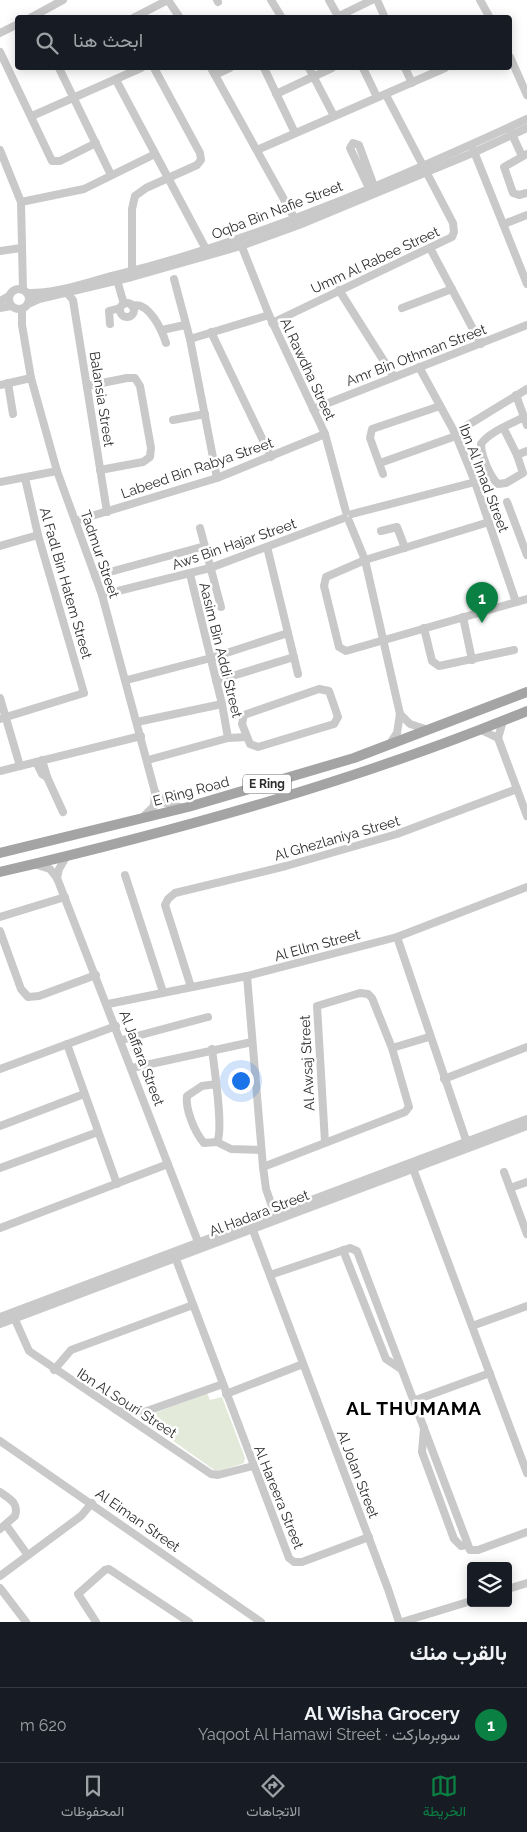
<!DOCTYPE html>
<html lang="ar">
<meta charset="utf-8">
<style>
:root{--surface:#171b24;--page:#20242c;--text:#f1f3f6;--muted:#9ea1a6;--line:#363941;--accent:#0b8043}
body{margin:0;font-family:Raleway,Vazirmatn,sans-serif;background:var(--page);color:var(--text);direction:rtl}
.controls{position:absolute;right:15px;bottom:15px;display:grid;overflow:hidden;border-radius:5px;box-shadow:0 2px 12px #0003}
.controls button{width:45px;height:45px;display:grid;place-items:center;padding:0;border:0;border-bottom:1px solid var(--line);background:var(--surface);color:var(--text);font:25px sans-serif}
.you{position:absolute;left:240px;top:1080px;width:18px;height:18px;margin:-12px;border:4px solid #fff;border-radius:50%;background:#1a73e8;box-shadow:0 0 0 8px #1a73e833}
.badge{display:grid;place-items:center;width:32px;height:32px;border-radius:50%;background:var(--accent);color:#fff;font-size:16px;font-weight:700}
.pin{position:absolute;translate:-50% -41px;filter:drop-shadow(0 1px 2px #0008)}
.pin::after{content:'';position:absolute;top:26px;width:18px;height:15px;background:inherit;clip-path:polygon(0 0,100% 0,50% 100%)}
.list{margin:0;padding:0;list-style:none}
h2{display:flex;justify-content:space-between;align-items:center;height:65px;margin:0;padding:0 20px;font-size:21px}
h2 small{font-size:16px;font-weight:400;color:var(--muted)}
.list li{display:grid;grid-template-columns:32px 1fr auto;gap:15px;align-items:center;box-sizing:border-box;height:75px;padding:0 20px;border-top:1px solid var(--line)}
.list b{display:block;font-size:19px;white-space:nowrap}
.list p{margin:0;font-size:16px;white-space:nowrap;color:var(--muted)}
.list em{font-size:16px;font-style:normal;color:var(--muted)}
.icon{flex:none;width:28px;height:28px;fill:none;stroke:currentColor;stroke-width:2;stroke-linecap:round;stroke-linejoin:round}
.map{position:relative;flex:none;width:527px;height:1622px;overflow:hidden;direction:ltr}
.search{position:absolute;background:var(--surface);box-shadow:0 2px 12px #0003;left:15px;right:15px;top:15px;height:55px;display:flex;align-items:center;gap:12px;box-sizing:border-box;padding:0 18px;border-radius:5px;color:var(--muted);font-size:19px}
.sheet{height:140px;background:var(--surface)}
nav{display:flex;justify-content:space-around;align-items:center;box-sizing:border-box;height:70px;border-top:1px solid var(--line);background:var(--surface);font-size:14px;color:var(--muted)}
nav a{display:grid;justify-items:center;gap:2px}
nav .on{color:var(--accent)}
.map>svg:first-child{display:block}
.green{fill:#e3eada}
.lines{fill:none;stroke-linecap:round;stroke-linejoin:round}
.minor{stroke:#c9c9c9;stroke-width:8}
.major{stroke:#a4a4a4;stroke-width:10}
.labels{text-anchor:middle;stroke-width:5;stroke-linejoin:round;paint-order:stroke}
.shield{fill:#fff;stroke:#6b6b6b;stroke-width:1}
.shield-label{font-size:12px;font-weight:bold;fill:#2c2c2c}
.street-label{font-size:14px;fill:#2c2c2c;stroke:#fff}
.district-label{font-size:19px;font-weight:bold;letter-spacing:1px;fill:#000;stroke:#fff}
</style>
<div class="map">
<svg width="527" height="1622" viewBox="0 0 527 1622">
<rect width="100%" height="100%" fill="#fff"/>
<!-- green -->
<polygon class="green" points="207,1393 210,1400 222,1397 245,1458 244,1463 217,1472 148,1423 147,1420 152,1414"/>
<g class="lines">
<!-- minor -->
<g class="minor">
<polyline points="168,0 180,18"/>
<polyline points="217,0 218,2"/>
<polyline points="271,0 282,18"/>
<polyline points="329,0 339,18"/>
<polyline points="377,0 385,18"/>
<polyline points="480,0 490,18"/>
<polyline points="30,18 63,0"/>
<polyline points="133,18 168,0"/>
<polyline points="335,18 372,0"/>
<polyline points="0,33 18,24"/>
<polyline points="0,52 52,161 60,161 96,143"/>
<polyline points="510,57 527,95"/>
<polyline points="59,68 111,175"/>
<polyline points="211,68 296,221"/>
<polyline points="264,68 295,133"/>
<polyline points="309,68 334,116"/>
<polyline points="363,68 377,97"/>
<polyline points="405,68 412,83"/>
<polyline points="215,75 230,68"/>
<polyline points="116,80 208,253"/>
<polyline points="276,94 332,68"/>
<polyline points="32,116 141,68"/>
<polyline points="510,130 522,156"/>
<polyline points="473,149 527,284"/>
<polyline points="0,150 21,202 23,290"/>
<polyline points="257,150 445,68"/>
<polyline points="527,154 504,167 513,193 519,195 527,193"/>
<polyline points="369,188 350,148 353,143 359,145 374,186"/>
<polyline points="21,202 84,189 155,154"/>
<polyline points="504,224 527,215"/>
<polyline points="240,242 269,315 325,434 346,512"/>
<polyline points="430,248 481,344"/>
<polyline points="0,251 21,248"/>
<polyline points="132,275 132,209 135,196 146,188 197,165 201,160 200,153 154,68"/>
<polyline points="174,279 190,339 217,478"/>
<polyline points="117,280 124,304"/>
<circle cx="19" cy="299" r="10"/>
<polyline points="339,290 394,377"/>
<path d="M27,293C56,294 87,282 116,275C258,240 394,180 527,119"/>
<polyline points="67,293 73,300 107,512"/>
<polyline points="0,301 9,296"/>
<circle cx="127" cy="310" r="7"/>
<polyline points="28,304 39,299 132,277 241,246 299,225 475,152 527,128"/>
<path d="M132,306C148,300 162,330 166,343"/>
<polyline points="0,308 11,306"/>
<polyline points="402,308 452,289"/>
<polyline points="22,309 22,325 31,378 57,471 102,595 155,792 154,806 142,818"/>
<polyline points="272,323 452,237 454,232 453,223 386,95"/>
<polyline points="110,324 109,311 120,308"/>
<polyline points="162,330 185,325"/>
<polyline points="211,332 271,457"/>
<polyline points="190,339 269,315"/>
<polyline points="419,367 455,433 475,482 516,602"/>
<polyline points="8,383 13,414"/>
<polyline points="0,385 31,378"/>
<polyline points="87,386 127,378 135,378 140,386 151,448 150,457 143,462 100,470"/>
<polyline points="516,395 527,425"/>
<polyline points="313,409 527,325"/>
<polyline points="173,420 205,414"/>
<path d="M504,429L517,455L523,473L506,483L498,484C490,477 481,455 481,444C489,432 511,424 524,417"/>
<polyline points="455,433 527,389"/>
<polyline points="517,455 527,451"/>
<polyline points="380,463 456,436"/>
<polyline points="383,474 370,438 372,429 440,406"/>
<polyline points="0,482 57,471"/>
<polyline points="507,502 527,555"/>
<polyline points="352,514 475,482"/>
<polyline points="75,521 217,478 325,434"/>
<polyline points="349,521 365,560 400,714 397,733 389,745"/>
<polyline points="489,522 365,560 326,577 324,586 339,647 346,651 527,599"/>
<polyline points="200,528 221,607"/>
<polyline points="381,531 397,527 405,548"/>
<polyline points="0,546 38,535"/>
<polyline points="267,547 298,674"/>
<polyline points="190,574 222,704 228,738"/>
<polyline points="95,576 205,546"/>
<polyline points="102,595 210,568 344,518"/>
<polyline points="463,617 472,660"/>
<polyline points="424,628 432,661 439,666 514,650"/>
<polyline points="127,680 211,658 288,633"/>
<polyline points="216,681 294,657"/>
<polygon points="319,689 329,691 338,717 334,724 258,747 250,744 242,724 244,715"/>
<polyline points="0,698 20,766"/>
<polyline points="400,714 410,724 428,730"/>
<polyline points="0,719 84,693 38,535 25,478"/>
<polyline points="503,721 498,738 527,816"/>
<polyline points="137,722 222,704"/>
<polyline points="481,730 498,738"/>
<polyline points="228,738 246,737"/>
<polyline points="42,760 47,777 63,812"/>
<polyline points="148,760 228,738"/>
<polyline points="36,762 42,774 47,777"/>
<polyline points="0,771 141,736"/>
<polyline points="155,792 165,803 180,807"/>
<polyline points="34,864 50,869 57,878 200,1247"/>
<polyline points="125,875 163,992"/>
<polyline points="57,878 59,869 66,857"/>
<polyline points="0,917 65,897"/>
<polyline points="0,931 21,989 28,997 39,996 96,975"/>
<polyline points="397,937 468,1146"/>
<polyline points="247,976 263,1167 266,1189 276,1218"/>
<polyline points="191,987 165,905 168,899 175,893 286,866 397,834 517,789"/>
<polyline points="108,1004 247,976 397,937 527,887"/>
<polyline points="122,1040 208,1017"/>
<polyline points="67,1044 117,1184"/>
<polyline points="392,1048 429,1037"/>
<path d="M212,1049C214,1067 224,1130 217,1142L204,1143C195,1133 185,1109 187,1096L202,1086L216,1084"/>
<polyline points="132,1068 252,1042"/>
<polyline points="0,1069 116,1026"/>
<polyline points="444,1079 527,1047"/>
<polyline points="0,1126 84,1094"/>
<polyline points="217,1142 231,1149 261,1150"/>
<polyline points="412,1166 527,1473"/>
<polyline points="263,1167 405,1112 409,1107 392,1048 372,998 368,994 360,993 317,1006 325,1142"/>
<polyline points="0,1168 98,1132"/>
<polyline points="504,1172 527,1234"/>
<polyline points="510,1188 527,1182"/>
<polyline points="251,1225 388,1589 399,1622"/>
<polyline points="0,1228 168,1164"/>
<polyline points="343,1250 386,1359 401,1369"/>
<polyline points="174,1254 289,1558 294,1562 302,1562 369,1537"/>
<polyline points="270,1275 350,1248 357,1251 470,1550 478,1550 527,1532"/>
<polyline points="13,1315 29,1351 211,1474 218,1475 253,1466"/>
<polyline points="0,1317 527,1119"/>
<polyline points="0,1324 527,1126"/>
<polyline points="472,1326 527,1306"/>
<polyline points="54,1370 71,1350 193,1305"/>
<polyline points="226,1394 303,1364"/>
<polyline points="413,1401 490,1373"/>
<polyline points="117,1410 144,1412 223,1384"/>
<polyline points="424,1428 422,1452 454,1539 461,1546 467,1545"/>
<polyline points="0,1441 261,1622"/>
<path d="M0,1492C10,1499 19,1503 15,1516L0,1529"/>
<polyline points="6,1525 27,1554"/>
<polyline points="0,1576 81,1516 92,1503"/>
<polyline points="0,1588 26,1622"/>
<polyline points="508,1589 527,1583"/>
<polyline points="96,1622 78,1594 105,1570 109,1569 189,1622"/>
<polyline points="402,1622 471,1601"/>
</g>
<!-- major -->
<g class="major">
<polyline points="0,853 188,807 354,758 527,692"/>
<path d="M0,872C179,830 357,781 527,711"/>
</g>
</g>
<g class="labels">
<!-- shield labels -->
<rect class="shield" x="243" y="774.5" width="48" height="19" rx="4"/>
<g class="shield-label">
<text x="267" y="788">E Ring</text>
</g>
<!-- street labels -->
<g class="street-label">
<text transform="translate(277 210) rotate(-21)" y="5">Oqba Bin Nafie Street</text>
<text transform="translate(375 260) rotate(-25)" y="5">Umm Al Rabee Street</text>
<text transform="translate(416 355) rotate(-21)" y="5">Amr Bin Othman Street</text>
<text transform="translate(308 369) rotate(65)" y="5">Al Rawdha Street</text>
<text transform="translate(102 399) rotate(81)" y="5">Balansia Street</text>
<text transform="translate(197 468) rotate(-19)" y="5">Labeed Bin Rabya Street</text>
<text transform="translate(484 478) rotate(69)" y="5">Ibn Al Imad Street</text>
<text transform="translate(234 544) rotate(-19)" y="5">Aws Bin Hajar Street</text>
<text transform="translate(100 554) rotate(71)" y="5">Tadmur Street</text>
<text transform="translate(66 583) rotate(74)" y="5">Al Fadl Bin Hatem Street</text>
<text transform="translate(221 650) rotate(76)" y="5">Aasim Bin Addi Street</text>
<text transform="translate(191 791) rotate(-15)" y="5">E Ring Road</text>
<text transform="translate(337 838) rotate(-16)" y="5">Al Ghezlaniya Street</text>
<text transform="translate(317 945) rotate(-15)" y="5">Al Ellm Street</text>
<text transform="translate(142 1058) rotate(69)" y="5">Al Jaffara Street</text>
<text transform="translate(307 1063) rotate(-93)" y="5">Al Awsaj Street</text>
<text transform="translate(259 1213) rotate(-21)" y="5">Al Hadara Street</text>
<text transform="translate(127 1403) rotate(33)" y="5">Ibn Al Souri Street</text>
<text transform="translate(358 1474) rotate(69)" y="5">Al Jolan Street</text>
<text transform="translate(279 1497) rotate(68)" y="5">Al Hareera Street</text>
<text transform="translate(138 1520) rotate(35)" y="5">Al Eiman Street</text>
</g>
<!-- district labels -->
<g class="district-label">
<text x="414" y="1415">AL THUMAMA</text>
</g>
</g>
</svg>
<div class="controls">
<button><svg class="icon" aria-label="layers" viewBox="0 0 24 24"><path d="M12 4l9 5-9 5-9-5zM3 14l9 5 9-5"/></svg></button>
</div>
<div class="you"></div>
<div class="pin badge" style="left:482px;top:623px">1</div>
<div class="search"><svg class="icon" aria-label="search" viewBox="0 0 24 24"><circle cx="10" cy="10" r="6"/><path d="M15 15l6 6"/></svg>ابحث هنا</div>
</div>
<section class="sheet">
<h2>بالقرب منك<small></small></h2>
<ul class="list">
<li><span class="badge">1</span><div><b>Al Wisha Grocery</b><p>سوبرماركت · Yaqoot Al Hamawi Street</p></div><em>620 m</em></li>
</ul>
</section>
<nav>
<a class="on"><svg class="icon" aria-label="map" viewBox="0 0 24 24"><path d="M3 6l6-2 6 2 6-2v14l-6 2-6-2-6 2zM9 4v14M15 6v14"/></svg>الخريطة</a>
<a><svg class="icon" aria-label="directions" viewBox="0 0 24 24"><path d="M12 3l9 9-9 9-9-9zM9 14v-3h6M13 9l2 2-2 2"/></svg>الاتجاهات</a>
<a><svg class="icon" aria-label="saved" viewBox="0 0 24 24"><path d="M7 4h10v16l-5-4-5 4z"/></svg>المحفوظات</a>
</nav>
